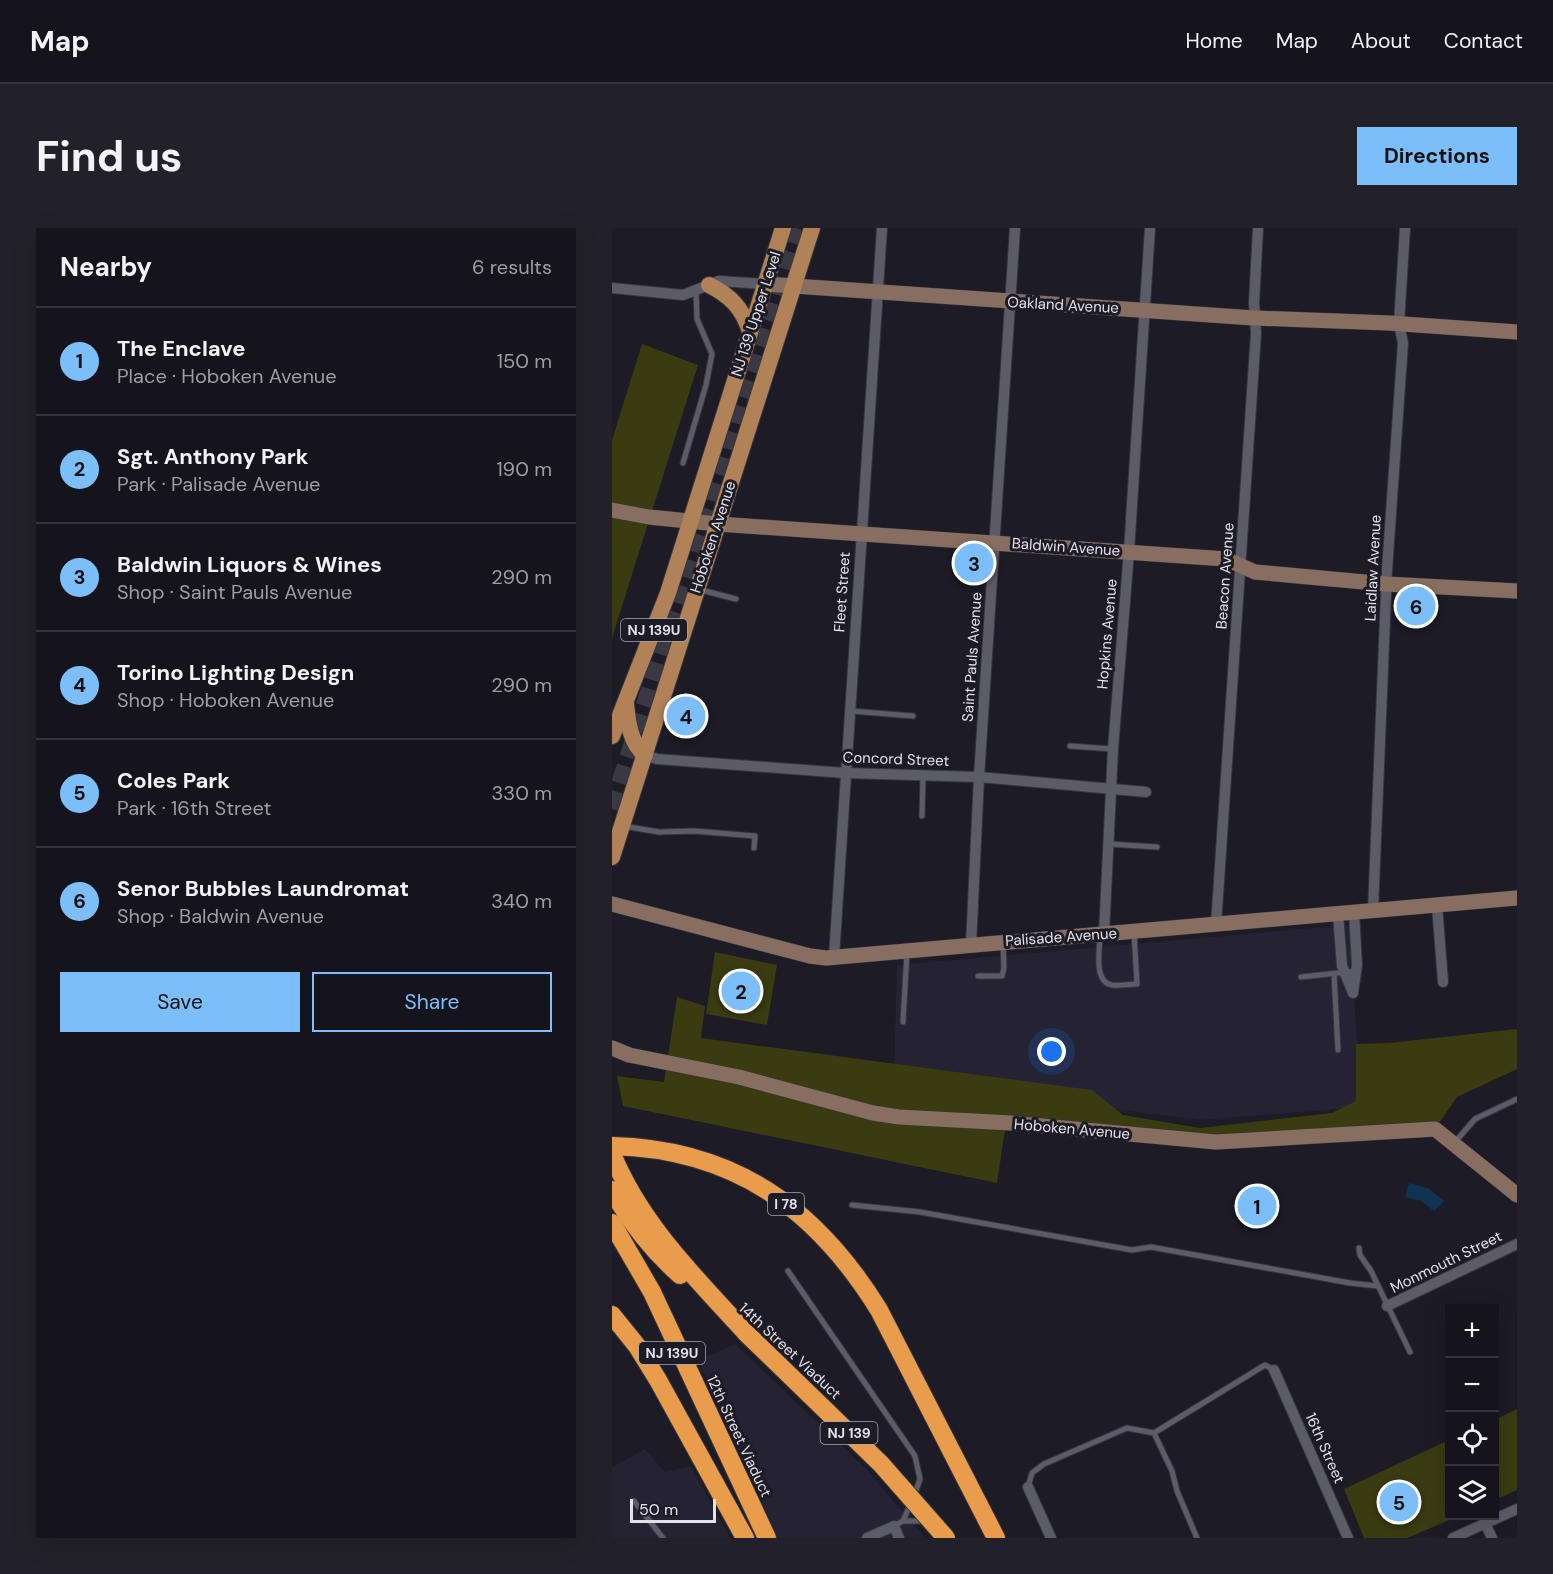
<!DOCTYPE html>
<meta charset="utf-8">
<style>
:root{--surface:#15141c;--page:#222129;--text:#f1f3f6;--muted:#9d9ea3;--line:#34333b;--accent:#7bbef9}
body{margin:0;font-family:"DM Sans",sans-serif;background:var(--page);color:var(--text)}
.controls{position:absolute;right:18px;bottom:18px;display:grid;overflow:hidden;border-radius:0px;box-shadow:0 6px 24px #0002}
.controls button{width:54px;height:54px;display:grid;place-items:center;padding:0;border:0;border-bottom:2px solid var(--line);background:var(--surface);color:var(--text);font:30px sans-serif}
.scale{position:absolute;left:18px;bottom:15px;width:86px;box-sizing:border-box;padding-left:6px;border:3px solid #e2e1e9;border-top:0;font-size:16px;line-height:21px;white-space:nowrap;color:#e2e1e9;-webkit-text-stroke:4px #1c1b26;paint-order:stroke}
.you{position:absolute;left:440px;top:824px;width:21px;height:21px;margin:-15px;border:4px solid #fff;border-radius:50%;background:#1a73e8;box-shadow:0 0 0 9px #1a73e833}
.badge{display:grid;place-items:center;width:39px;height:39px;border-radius:50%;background:var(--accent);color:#111;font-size:20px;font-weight:700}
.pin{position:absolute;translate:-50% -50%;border:3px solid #fff;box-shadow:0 2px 6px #0006}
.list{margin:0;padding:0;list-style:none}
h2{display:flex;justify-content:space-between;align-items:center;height:78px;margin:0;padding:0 24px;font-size:26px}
h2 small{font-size:20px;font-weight:400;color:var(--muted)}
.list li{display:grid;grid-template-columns:39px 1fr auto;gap:18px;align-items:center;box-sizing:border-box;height:108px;padding:0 24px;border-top:2px solid var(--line)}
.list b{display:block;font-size:22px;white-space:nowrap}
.list p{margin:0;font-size:20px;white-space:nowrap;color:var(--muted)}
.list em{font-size:20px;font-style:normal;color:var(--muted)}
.actions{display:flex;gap:12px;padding:18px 24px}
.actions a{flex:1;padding:14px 0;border:2px solid var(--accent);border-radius:0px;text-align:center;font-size:21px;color:var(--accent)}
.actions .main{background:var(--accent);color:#111}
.icon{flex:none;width:33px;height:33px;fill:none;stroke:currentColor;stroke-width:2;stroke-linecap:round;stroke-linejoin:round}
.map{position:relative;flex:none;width:905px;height:1310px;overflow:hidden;border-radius:0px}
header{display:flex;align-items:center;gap:36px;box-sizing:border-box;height:84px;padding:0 30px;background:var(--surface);border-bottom:2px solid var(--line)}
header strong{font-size:28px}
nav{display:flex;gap:33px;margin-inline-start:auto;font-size:21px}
.intro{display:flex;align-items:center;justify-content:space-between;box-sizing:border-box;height:144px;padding:0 36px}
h1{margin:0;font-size:42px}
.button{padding:15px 27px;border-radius:0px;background:var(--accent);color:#111;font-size:21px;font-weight:700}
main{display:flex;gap:36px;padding:0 36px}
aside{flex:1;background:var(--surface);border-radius:0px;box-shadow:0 6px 24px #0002}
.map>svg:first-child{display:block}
.built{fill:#242233}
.green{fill:#3a3b11}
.water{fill:#0e3451}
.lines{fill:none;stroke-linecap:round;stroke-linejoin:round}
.highway-tunnel{stroke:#3a3943;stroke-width:18;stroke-dasharray:18 9;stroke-linecap:butt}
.lane-casing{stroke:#37363e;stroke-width:7}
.street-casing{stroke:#37363e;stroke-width:12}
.secondary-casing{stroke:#37363e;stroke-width:16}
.primary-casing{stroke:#37363e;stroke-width:18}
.highway-casing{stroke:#37363e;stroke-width:20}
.lane{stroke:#5c5b68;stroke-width:5}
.street{stroke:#5c5b68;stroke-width:10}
.secondary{stroke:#876e60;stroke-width:15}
.primary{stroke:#b18258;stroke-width:16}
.highway{stroke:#ea9c4d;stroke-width:18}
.highway-bridge-casing{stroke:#37363e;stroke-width:20;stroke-linecap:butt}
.highway-bridge{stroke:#ea9c4d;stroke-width:18}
.labels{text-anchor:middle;stroke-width:6;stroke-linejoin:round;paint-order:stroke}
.shield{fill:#1c1b26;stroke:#a7a6ae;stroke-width:1.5}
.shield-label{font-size:14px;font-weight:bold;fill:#e2e1e9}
.street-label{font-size:15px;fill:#e2e1e9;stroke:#1c1b26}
</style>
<header>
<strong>Map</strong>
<nav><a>Home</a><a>Map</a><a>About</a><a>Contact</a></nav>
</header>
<div class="intro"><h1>Find us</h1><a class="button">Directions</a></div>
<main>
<aside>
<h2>Nearby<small>6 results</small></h2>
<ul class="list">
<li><span class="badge">1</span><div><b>The Enclave</b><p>Place · Hoboken Avenue</p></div><em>150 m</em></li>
<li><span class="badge">2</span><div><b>Sgt. Anthony Park</b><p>Park · Palisade Avenue</p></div><em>190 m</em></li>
<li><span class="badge">3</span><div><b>Baldwin Liquors &amp; Wines</b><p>Shop · Saint Pauls Avenue</p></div><em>290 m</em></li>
<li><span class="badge">4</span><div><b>Torino Lighting Design</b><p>Shop · Hoboken Avenue</p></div><em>290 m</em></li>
<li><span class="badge">5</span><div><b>Coles Park</b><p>Park · 16th Street</p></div><em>330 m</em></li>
<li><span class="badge">6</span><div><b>Senor Bubbles Laundromat</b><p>Shop · Baldwin Avenue</p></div><em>340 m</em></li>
</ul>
<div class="actions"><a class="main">Save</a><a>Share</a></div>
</aside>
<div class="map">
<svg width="905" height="1310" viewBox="0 0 905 1310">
<rect width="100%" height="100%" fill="#1c1b26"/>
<!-- built -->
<g class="built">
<polygon points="746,696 751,755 741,756 750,879 588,892 493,880 282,844 285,737"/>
<polygon points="123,1116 254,1241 313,1310 166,1310 86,1132"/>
<polygon points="33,1221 53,1244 79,1238 118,1310 0,1310 0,1239"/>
</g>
<!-- green -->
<g class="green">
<polygon points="30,116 86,137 0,410 0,212"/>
<polygon points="103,724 165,737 155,797 94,786"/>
<polygon points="65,769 93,778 89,810 480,862 511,887 588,900 720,885 744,873 744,816 777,815 905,801 905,841 845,869 823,901 565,915 393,902 385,955 11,878 5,848 52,854"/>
<polygon points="905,1181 905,1262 883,1272 883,1192"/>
<polygon points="837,1212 837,1288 847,1288 795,1310 752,1310 732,1261"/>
</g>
<!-- water -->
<polygon class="water" points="797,955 816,960 832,973 822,983 809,973 793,969"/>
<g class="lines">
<!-- highway-tunnel -->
<polyline class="highway-tunnel" points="0,581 184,0"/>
<!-- lane casing -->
<g class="lane-casing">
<g id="lane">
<polyline points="71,235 94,157 100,126 85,91 84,63"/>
<polyline points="89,362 124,371"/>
<polyline points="239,483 301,488"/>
<polyline points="458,518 501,521"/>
<polyline points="310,588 311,547"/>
<polyline points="11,598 47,604 82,603 143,608 142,620"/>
<polyline points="497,616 545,619"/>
<path d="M488,708C488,721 481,754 500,757C508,758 517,756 525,756L522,704"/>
<polyline points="722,746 726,822"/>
<polyline points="366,748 390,748 392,740 391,716"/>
<polyline points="689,749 744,743"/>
<polyline points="291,794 295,724"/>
<polyline points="843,914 863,891 905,871"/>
<polyline points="240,977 308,984 520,1022 539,1019 738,1055 766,1058"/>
<polyline points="747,1020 748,1027 759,1043 798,1124"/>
<polyline points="176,1043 303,1228 308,1251 302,1268"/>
<polyline points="542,1205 560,1243 565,1263 585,1310"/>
<polyline points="416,1259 420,1245 432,1236 515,1200 542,1205 653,1137 662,1142"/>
<polyline points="22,1273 51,1310"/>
<polyline points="291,1293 313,1293"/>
<polyline points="282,1298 291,1293 298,1277"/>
</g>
</g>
<!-- street casing -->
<g class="street-casing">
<g id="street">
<polyline points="0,60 71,67 107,53 153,56"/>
<polyline points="33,527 45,531 233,545 367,549 534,564"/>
<polyline points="825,677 831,754"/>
<polyline points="761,683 775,342 791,115 787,96 793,0"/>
<polyline points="726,686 730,738 741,765"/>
<polyline points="604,697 644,105 642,75 646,0"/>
<polyline points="492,706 501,521 517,323 538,0"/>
<polyline points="359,717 367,549 403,0"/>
<polyline points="222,729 270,0"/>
<polyline points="741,764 745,737 742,685"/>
<polyline points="775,1078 905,1016"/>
<polyline points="662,1142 736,1310"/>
<polyline points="416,1259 439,1310"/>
<polyline points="873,1295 880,1310"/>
<polyline points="255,1310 282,1298 287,1310"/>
<polyline points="841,1310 905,1281"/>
</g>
</g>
<!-- secondary casing -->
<g class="secondary-casing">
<g id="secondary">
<polyline points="153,56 642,90 777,95 905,104"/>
<polyline points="0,282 37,289 106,296 614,331 643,344 774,356 905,363"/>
<polyline points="0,676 198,728 214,730 905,670"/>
<polyline points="0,820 17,827 127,849 261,885 287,889 399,895 604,914 823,901 905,967"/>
</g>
</g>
<!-- primary casing -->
<g class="primary-casing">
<g id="primary">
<path d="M97,57C119,68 130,80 138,103"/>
<path d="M14,476C16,494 18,515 33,527"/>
<polyline points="0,508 56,365 171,0"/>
<polyline points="0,629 200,0"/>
</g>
</g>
<!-- highway casing -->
<g class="highway-casing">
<g id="highway">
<path d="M0,918C122,921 204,980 267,1082L384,1310"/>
<path d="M0,926C29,997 84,1050 135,1106"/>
<path d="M0,962C18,994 41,1023 68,1047"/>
<polyline points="0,995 40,1064 155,1310"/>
<polyline points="0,1087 25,1118 46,1152 133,1310"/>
</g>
</g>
<!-- lane -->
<use href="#lane" class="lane"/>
<!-- street -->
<use href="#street" class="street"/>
<!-- secondary -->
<use href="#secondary" class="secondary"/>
<!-- primary -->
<use href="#primary" class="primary"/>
<!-- highway -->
<use href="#highway" class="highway"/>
<!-- highway-bridge casing -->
<g class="highway-bridge-casing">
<polyline id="highway-bridge" points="135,1106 269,1236 334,1310"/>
</g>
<!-- highway-bridge -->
<use href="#highway-bridge" class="highway-bridge"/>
</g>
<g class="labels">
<!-- shield labels -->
<g class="shield">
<rect x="9" y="391" width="66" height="22" rx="4.5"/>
<rect x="156" y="965" width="36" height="22" rx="4.5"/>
<rect x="27" y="1114" width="66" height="22" rx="4.5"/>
<rect x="208.5" y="1194" width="57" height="22" rx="4.5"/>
</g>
<g class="shield-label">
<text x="42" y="407">NJ 139U</text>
<text x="174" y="981">I 78</text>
<text x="60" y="1130">NJ 139U</text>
<text x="237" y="1210">NJ 139</text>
</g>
<!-- street labels -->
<g class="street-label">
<text transform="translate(451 77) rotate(3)" y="5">Oakland Avenue</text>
<text transform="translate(144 86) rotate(-72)" y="5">NJ 139 Upper Level</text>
<text transform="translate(101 309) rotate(-72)" y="5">Hoboken Avenue</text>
<text transform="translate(454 319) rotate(4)" y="5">Baldwin Avenue</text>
<text transform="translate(761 340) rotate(-87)" y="5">Laidlaw Avenue</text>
<text transform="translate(613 348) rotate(-86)" y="5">Beacon Avenue</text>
<text transform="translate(230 364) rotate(-86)" y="5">Fleet Street</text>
<text transform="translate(495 406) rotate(-85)" y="5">Hopkins Avenue</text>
<text transform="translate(360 429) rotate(-86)" y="5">Saint Pauls Avenue</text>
<text transform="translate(284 531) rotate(2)" y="5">Concord Street</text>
<text transform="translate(449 709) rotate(-4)" y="5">Palisade Avenue</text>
<text transform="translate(460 901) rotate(5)" y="5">Hoboken Avenue</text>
<text transform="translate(834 1034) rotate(-26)" y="5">Monmouth Street</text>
<text transform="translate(178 1123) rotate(43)" y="5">14th Street Viaduct</text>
<text transform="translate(127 1208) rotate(65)" y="5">12th Street Viaduct</text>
<text transform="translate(713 1220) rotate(66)" y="5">16th Street</text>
</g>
</g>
</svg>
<div class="controls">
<button>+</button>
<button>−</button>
<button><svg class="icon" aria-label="locate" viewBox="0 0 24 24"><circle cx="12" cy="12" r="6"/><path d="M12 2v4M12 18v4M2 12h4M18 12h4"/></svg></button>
<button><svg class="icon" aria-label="layers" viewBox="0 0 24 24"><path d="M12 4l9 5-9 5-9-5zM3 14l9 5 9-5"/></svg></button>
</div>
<div class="scale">50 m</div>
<div class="you"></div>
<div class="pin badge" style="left:645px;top:978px">1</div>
<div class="pin badge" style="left:129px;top:763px">2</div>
<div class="pin badge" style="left:362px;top:335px">3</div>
<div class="pin badge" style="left:74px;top:488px">4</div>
<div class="pin badge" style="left:787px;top:1274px">5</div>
<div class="pin badge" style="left:804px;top:378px">6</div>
</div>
</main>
